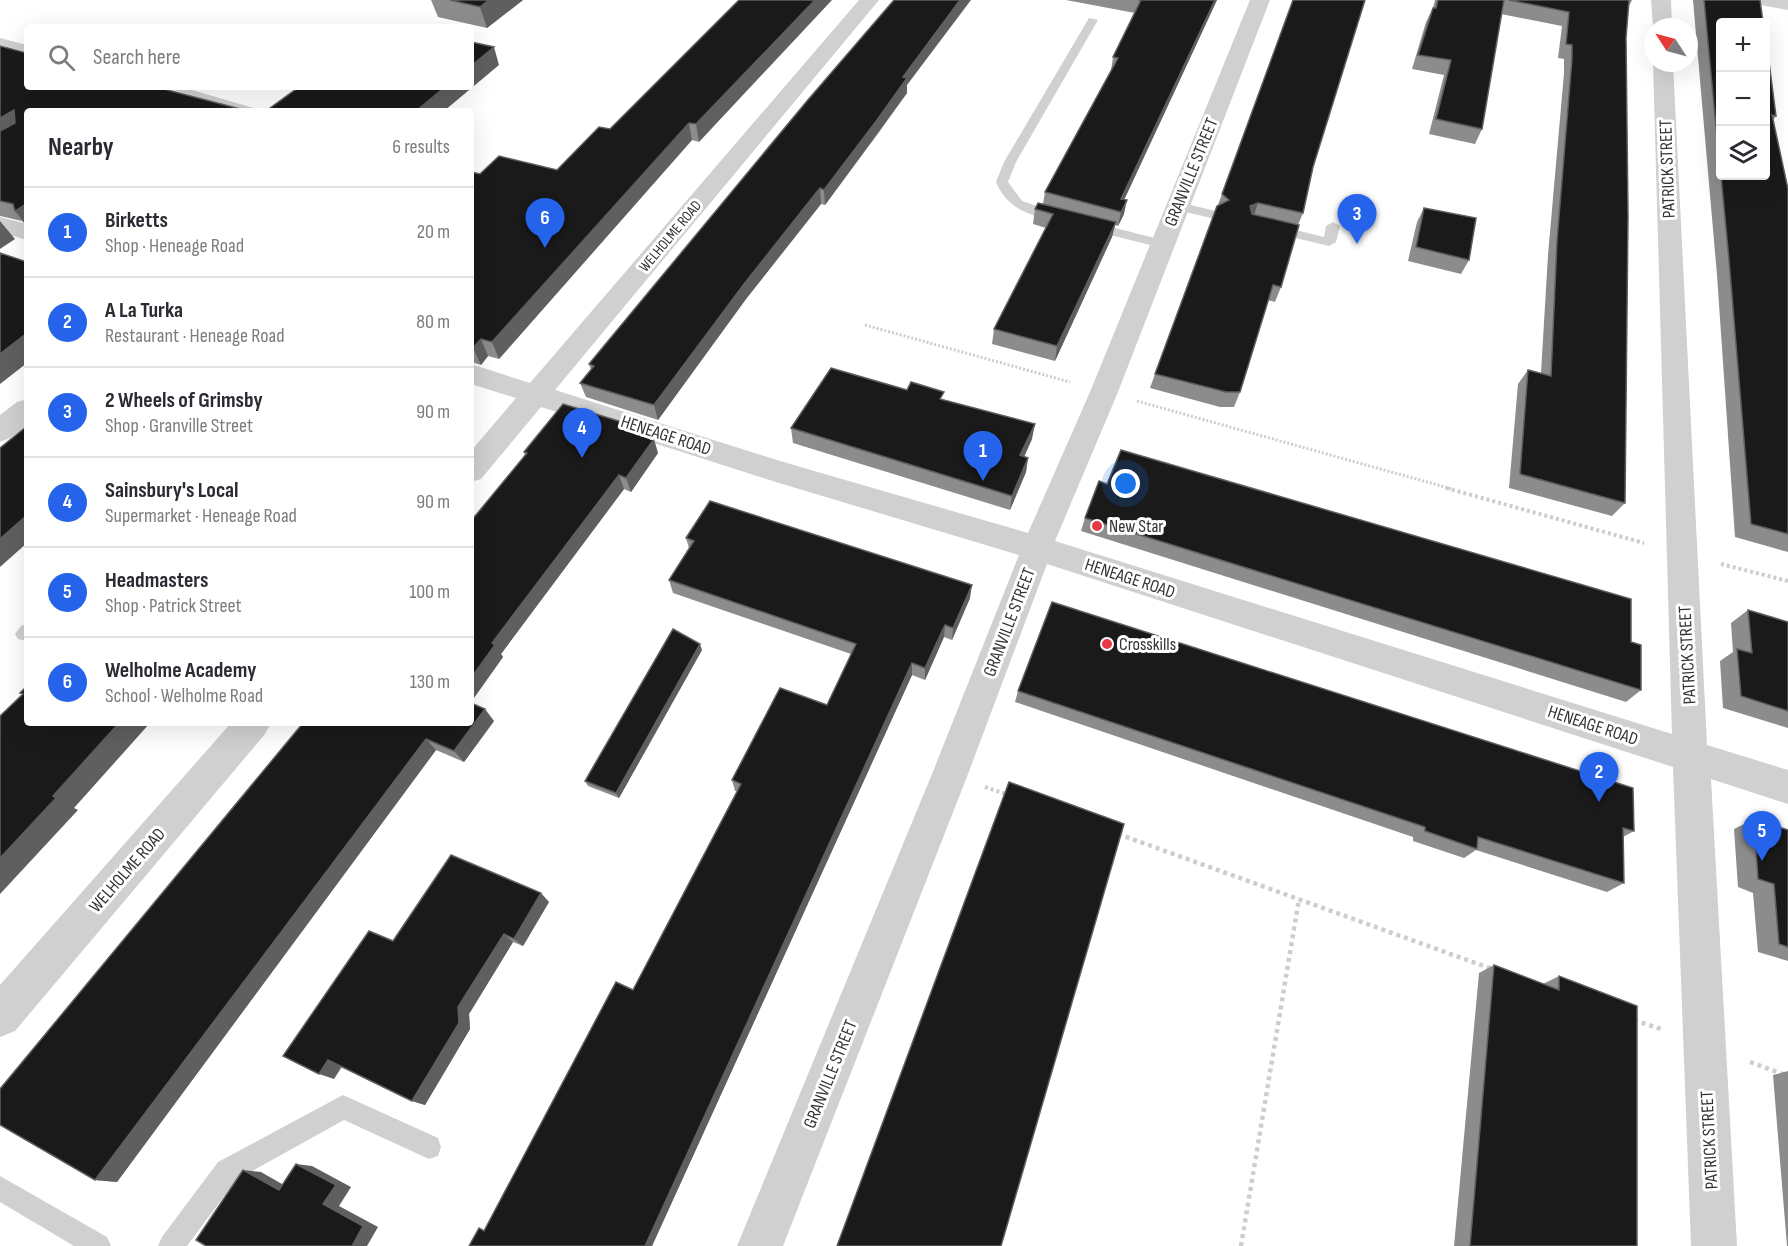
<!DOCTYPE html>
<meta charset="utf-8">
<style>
:root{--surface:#fff;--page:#f2f2f3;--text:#2b2b33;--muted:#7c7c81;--line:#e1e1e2;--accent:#2563eb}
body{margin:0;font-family:"Sofia Sans Condensed",sans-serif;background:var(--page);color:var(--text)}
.controls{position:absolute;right:18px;top:18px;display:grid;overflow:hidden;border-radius:6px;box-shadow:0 6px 24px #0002}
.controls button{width:54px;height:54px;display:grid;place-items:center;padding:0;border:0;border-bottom:2px solid var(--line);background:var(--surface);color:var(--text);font:30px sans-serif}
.compass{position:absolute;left:1644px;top:18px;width:54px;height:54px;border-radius:50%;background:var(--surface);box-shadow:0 6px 24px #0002;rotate:306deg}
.you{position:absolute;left:1126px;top:484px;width:21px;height:21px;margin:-15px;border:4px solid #fff;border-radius:50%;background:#1a73e8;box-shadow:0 0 0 9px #1a73e833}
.badge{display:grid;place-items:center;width:39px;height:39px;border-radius:50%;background:var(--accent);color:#fff;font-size:20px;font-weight:700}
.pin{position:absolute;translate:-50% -50px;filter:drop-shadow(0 2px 3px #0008)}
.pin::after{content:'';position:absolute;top:32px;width:21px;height:18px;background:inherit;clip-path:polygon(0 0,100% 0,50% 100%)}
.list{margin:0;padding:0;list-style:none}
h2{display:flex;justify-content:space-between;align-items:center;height:78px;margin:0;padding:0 24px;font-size:26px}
h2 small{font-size:20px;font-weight:400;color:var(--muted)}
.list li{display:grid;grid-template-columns:39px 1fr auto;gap:18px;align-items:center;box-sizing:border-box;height:90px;padding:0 24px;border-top:2px solid var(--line)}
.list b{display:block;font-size:22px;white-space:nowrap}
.list p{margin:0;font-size:20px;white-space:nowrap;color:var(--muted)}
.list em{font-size:20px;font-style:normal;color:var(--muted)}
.icon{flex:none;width:33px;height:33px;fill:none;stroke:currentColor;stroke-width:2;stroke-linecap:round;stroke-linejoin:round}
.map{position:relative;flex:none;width:1788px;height:1246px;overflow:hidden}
.search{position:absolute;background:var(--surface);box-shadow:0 6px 24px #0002;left:24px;top:24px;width:450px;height:66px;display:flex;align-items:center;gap:15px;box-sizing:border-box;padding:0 21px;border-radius:6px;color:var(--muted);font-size:22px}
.panel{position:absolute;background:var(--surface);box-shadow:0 6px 24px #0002;left:24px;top:108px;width:450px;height:618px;border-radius:6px}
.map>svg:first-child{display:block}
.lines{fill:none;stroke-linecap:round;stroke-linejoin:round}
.path-far2{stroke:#cdcdcd;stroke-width:3;stroke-dasharray:2 2;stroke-linecap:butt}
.path-far1{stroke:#cdcdcd;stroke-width:4;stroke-dasharray:3 3;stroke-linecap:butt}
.path{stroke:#cdcdcd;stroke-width:4.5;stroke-dasharray:4 4;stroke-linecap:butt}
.service{fill:#d0d0d0;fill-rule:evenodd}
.minor{fill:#d0d0d0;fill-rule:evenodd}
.wall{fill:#8c8c8c}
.shaded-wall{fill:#5f5f5f}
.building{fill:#1a1a1a;stroke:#5f5f5f;stroke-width:1.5}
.poi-dot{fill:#e63946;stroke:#fff;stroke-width:2}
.labels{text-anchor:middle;stroke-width:6;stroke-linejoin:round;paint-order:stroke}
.far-street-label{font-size:15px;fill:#333;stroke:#fff}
.street-label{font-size:18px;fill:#333;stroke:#fff}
.poi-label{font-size:18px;fill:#333;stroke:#fff;text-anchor:start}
</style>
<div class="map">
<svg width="1788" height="1246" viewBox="0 0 1788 1246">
<rect width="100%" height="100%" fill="#fff"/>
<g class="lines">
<!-- path-far2 -->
<g class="path-far2">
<polyline points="865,325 1070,382"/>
<polyline points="1137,401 1452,489"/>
</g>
<!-- path-far1 -->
<g class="path-far1">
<polyline points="1446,488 1644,543"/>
<polyline points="1721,564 1788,581"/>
<polyline points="985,787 1009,795"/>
</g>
<!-- path -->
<g class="path">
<polyline points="1118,834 1492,969"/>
<polyline points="1634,1020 1661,1029"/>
<polyline points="1750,1062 1788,1076"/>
<polyline points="1241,1246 1299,899"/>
</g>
<!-- service -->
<g class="service">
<path d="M1089,18L1098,20L1016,162L1008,182L1022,201L1063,215V221L1058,222C1030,215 1008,210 996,182L1004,162Z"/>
<polygon points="0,38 27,45 27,52 0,45"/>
<polygon points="163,87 182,87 264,111 244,111"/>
<polygon points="1178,202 1220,212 1222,215 1215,219 1173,209 1171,206"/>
<polygon points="1091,222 1167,241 1169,244 1162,248 1086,229 1084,226"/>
<polygon points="1333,222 1340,226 1336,242 1329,246 1270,232 1268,229 1275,225 1324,237 1326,226"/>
<polygon points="27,623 27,641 18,639 15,634 21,626"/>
<polygon points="343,1095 438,1138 441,1147 438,1156 429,1159 344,1120 236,1180 187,1246 158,1246 162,1237 218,1162"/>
<polygon points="0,1176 107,1237 111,1246 74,1246 0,1202"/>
</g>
<!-- minor -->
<g class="minor">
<polygon points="859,0 879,0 555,390 780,461 1028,533 1090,392 1250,0 1270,0 1118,392 1055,541 1672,734 1653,63 1673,63 1707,745 1788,770 1788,804 1711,779 1737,1246 1691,1246 1673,767 1047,564 968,774 783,1246 737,1246 932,774 1019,555 779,483 541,407 481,479 471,482 471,451 516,398 471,384 471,364 530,383"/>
<polygon points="1651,0 1671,0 1672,27 1653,28"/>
<polygon points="1751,0 1788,0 1788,10 1754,4"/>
<polygon points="0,217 27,224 27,240 0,232"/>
<polygon points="27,399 27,425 10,438 0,442 0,415 17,402"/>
<polygon points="231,723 271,723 265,734 15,1031 0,1037 0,985"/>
</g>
</g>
<!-- wall -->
<g class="wall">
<polygon points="431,0 523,0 487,28 438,17"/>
<polygon points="739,0 699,142 692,140 499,359 488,356 481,365 471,362 471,172 480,174 557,170 610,129"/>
<polygon points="1066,0 1217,0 1124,200 1124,214 1118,226 1115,225 1112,237 1055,361 992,344 994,329 1046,228 1033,224 1035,209 1043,204 1045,192 1111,71 1113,57 1135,13"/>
<polygon points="1435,0 1632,0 1629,6 1626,38 1625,503 1612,516 1509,488 1518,384 1528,370 1541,373 1548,255 1564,73 1564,59 1558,58 1562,26 1501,14 1482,129 1475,144 1429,134 1444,75 1412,69 1426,22 1433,8"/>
<polygon points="1693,0 1760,0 1720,22 1720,176 1766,176 1766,39 1776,116 1773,120 1788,189 1788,552 1735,537 1717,275"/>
<polygon points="0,46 27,111 27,226 22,221 0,216"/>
<polygon points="907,85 907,93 877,135 825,205 821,204 746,299 658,420 586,397 580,383 591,370 589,364"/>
<polygon points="1313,167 1303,213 1298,225 1281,287 1275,302 1268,300 1240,392 1234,407 1220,407 1150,388 1155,374 1222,194"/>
<polygon points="1424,208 1469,260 1461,274 1408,261 1417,222"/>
<polygon points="944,400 1032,439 1024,457 1028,458 1026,472 1010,510 793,443 791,428"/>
<polygon points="640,435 658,453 631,492 624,489 501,654 503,657 471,702 525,455 524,452"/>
<polygon points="1085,518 1631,642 1641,690 1626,702 1081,531"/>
<polygon points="686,538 970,598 952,640 944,637 925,680 912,675 652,1246 469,1246 485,1229 633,990 737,791 735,791 732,780 827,705 851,654 673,593 669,580 689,548"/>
<polygon points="1052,602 1634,831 1623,837 1624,883 1607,892 1476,850 1464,858 1413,841 1413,837 1015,702 1018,691"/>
<polygon points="1748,610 1788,622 1788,728 1723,708 1720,661 1733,652 1731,623"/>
<polygon points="702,650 619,798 588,786 585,781"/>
<polygon points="494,721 464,762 436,750 117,1182 95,1180 303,723"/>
<polygon points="1754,819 1788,830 1788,961 1758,952 1753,893 1738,887 1734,829"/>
<polygon points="549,902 523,946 513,942 469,1014 470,1029 425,1105 412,1101 342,1067 334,1079 393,941"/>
<polygon points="1494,965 1543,984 1559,976 1637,1246 1454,1246 1479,973"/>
<polygon points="1788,1071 1788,1246 1787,1246 1773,1075"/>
</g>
<!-- shaded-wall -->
<g class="shaded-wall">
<polygon points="489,0 523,0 487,28 480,7"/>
<polygon points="815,0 832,0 699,142 696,124"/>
<polygon points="960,0 971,0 907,85 907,93 825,205 824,190 903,77"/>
<polygon points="1215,0 1217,0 1118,213 1121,199"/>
<polygon points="494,47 499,65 444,111 416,111 445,87 471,87 471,66"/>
<polygon points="14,110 27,127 0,142 0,118"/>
<polygon points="689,123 692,140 499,359 492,342"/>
<polygon points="820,188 821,204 746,299 658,420 654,405 744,284"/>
<polygon points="1127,200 1124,214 1118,226 1121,212"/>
<polygon points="27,203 27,226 15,211"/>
<polygon points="1258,203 1253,218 1250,206"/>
<polygon points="0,221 15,239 0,249"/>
<polygon points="1116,222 1112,237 1055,361 1057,346"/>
<polygon points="27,333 27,363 0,384 0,354"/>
<polygon points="481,339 488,356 481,365 473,348"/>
<polygon points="1035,424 1032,439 1018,470 1020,455"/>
<polygon points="638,427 642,442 634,433"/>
<polygon points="654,439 658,453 631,492 626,478"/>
<polygon points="1028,458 1026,472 1010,510 1012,496"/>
<polygon points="619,475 624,489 501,654 503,657 471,702 471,678 492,643"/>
<polygon points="27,515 27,543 0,567 0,539"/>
<polygon points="972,585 970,598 952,640 953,628"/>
<polygon points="945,625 944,637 925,680 925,668"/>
<polygon points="700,644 702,650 619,798 616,793"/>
<polygon points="912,663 912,675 652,1246 645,1246"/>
<polygon points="485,709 494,721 464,762 454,751"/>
<polygon points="119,723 150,723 74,808 78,810 0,894 0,858 53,796"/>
<polygon points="426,739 436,750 117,1182 95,1180"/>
<polygon points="541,893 549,902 523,946 514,939"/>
<polygon points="504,934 513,942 469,1014 470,1029 425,1105 412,1101 458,1007"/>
<polygon points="328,1060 342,1065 334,1079 319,1074"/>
<polygon points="296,1164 312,1166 351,1187 339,1206 378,1227 367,1246 352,1246"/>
<polygon points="243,1170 261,1172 296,1192 279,1190"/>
</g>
<!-- building -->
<g class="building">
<polygon points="450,0 489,0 480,7"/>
<polygon points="739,0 815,0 696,124 689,123 492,342 481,339 473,348 471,347 471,172 480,174 499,156 557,170 599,127 610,129"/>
<polygon points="894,0 960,0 903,77 907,78 877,120 824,190 820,188 744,284 654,405 580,383 594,366 589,364 807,101"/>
<polygon points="1138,0 1215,0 1121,199 1127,200 1121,212 1045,192 1118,58 1113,57 1141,0"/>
<polygon points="1293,0 1365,0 1313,167 1303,213 1258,203 1250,206 1252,214 1299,225 1281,287 1273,285 1240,392 1226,392 1155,374 1217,206 1229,200 1222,194"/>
<polygon points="1438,0 1504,0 1482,129 1436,119 1451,60 1418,55 1433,8 1436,8"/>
<polygon points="1509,0 1629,0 1626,38 1628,216 1625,503 1520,474 1528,370 1551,376 1557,241 1572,59 1572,45 1566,44 1569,12"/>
<polygon points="1704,0 1760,0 1763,22 1720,22 1720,169"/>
<polygon points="1766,39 1776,116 1772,115 1788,189 1788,534 1751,524 1729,260 1721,176 1766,176"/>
<polygon points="471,42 494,47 471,66"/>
<polygon points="0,46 27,53 27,87 156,87 248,111 27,111 27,203 15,211 13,204 0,201 0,131 15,123 14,110 0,118"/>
<polygon points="299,87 445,87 416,111 266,111"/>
<polygon points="1038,203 1116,222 1057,346 994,329 1053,214 1035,209"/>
<polygon points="1424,208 1476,218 1469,260 1416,247"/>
<polygon points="0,253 27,262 27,333 0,354"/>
<polygon points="831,368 907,390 911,382 944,392 940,399 1035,424 1020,455 1028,458 1012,496 791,428"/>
<polygon points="563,404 638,427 634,433 654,439 626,478 619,475 492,643 495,645 471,678 471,521 527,453 524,452"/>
<polygon points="27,426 27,515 0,539 0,448"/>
<polygon points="1121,450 1631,599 1631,642 1641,645 1641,690 1085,518 1099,481 1107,484"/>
<polygon points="710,501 972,585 953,628 945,625 925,668 912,663 645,1246 469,1246 479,1228 484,1231 616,982 633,990 741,784 732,780 780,688 827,705 856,644 669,580 694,541 686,538"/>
<polygon points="1052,602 1633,788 1634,831 1623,828 1624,883 1478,837 1477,849 1425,831 1425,827 1018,691"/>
<polygon points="1748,610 1788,622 1788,711 1741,696 1737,649 1752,653"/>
<polygon points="673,629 700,644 616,793 585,781"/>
<polygon points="27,686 27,723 119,723 53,796 56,798 0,858 0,716 23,694 20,693"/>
<polygon points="471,703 485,709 454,751 426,739 95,1180 0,1125 0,1089 303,723 471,723"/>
<polygon points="1009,782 1124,824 1001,1246 837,1246"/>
<polygon points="1754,819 1788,830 1788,947 1779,944 1774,884 1758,879"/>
<polygon points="451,855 541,893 514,939 504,934 458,1007 459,1023 412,1101 328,1060 319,1074 283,1056 369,931 393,941"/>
<polygon points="1494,965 1559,990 1559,976 1637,1006 1637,1246 1470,1246"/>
<polygon points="296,1164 336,1185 323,1204 363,1226 352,1246 206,1246 196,1240 243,1170 279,1190"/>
</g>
<!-- markers -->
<g class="poi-dot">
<circle cx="1097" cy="526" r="6"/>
<circle cx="1107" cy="644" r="6"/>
</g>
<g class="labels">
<!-- far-street labels -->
<g class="far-street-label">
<text transform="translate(670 236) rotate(-50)" y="5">WELHOLME ROAD</text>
</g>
<!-- street labels -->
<g class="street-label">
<text transform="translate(1667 169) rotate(-92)" y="6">PATRICK STREET</text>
<text transform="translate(1191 172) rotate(-68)" y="6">GRANVILLE STREET</text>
<text transform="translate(666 435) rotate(18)" y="6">HENEAGE ROAD</text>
<text transform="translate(1130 578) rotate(18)" y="6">HENEAGE ROAD</text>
<text transform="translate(1009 622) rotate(-69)" y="6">GRANVILLE STREET</text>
<text transform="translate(1687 655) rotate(-93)" y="6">PATRICK STREET</text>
<text transform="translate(1593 725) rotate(18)" y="6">HENEAGE ROAD</text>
<text transform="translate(127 870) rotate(-49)" y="6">WELHOLME ROAD</text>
<text transform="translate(830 1074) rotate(-68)" y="6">GRANVILLE STREET</text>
<text transform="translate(1709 1140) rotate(-93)" y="6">PATRICK STREET</text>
</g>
<!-- poi labels -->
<g class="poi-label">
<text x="1109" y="532">New Star</text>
<text x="1119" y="650">Crosskills</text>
</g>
</g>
</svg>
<div class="controls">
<button>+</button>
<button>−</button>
<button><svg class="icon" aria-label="layers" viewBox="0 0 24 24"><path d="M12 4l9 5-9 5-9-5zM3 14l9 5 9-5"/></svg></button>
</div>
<svg class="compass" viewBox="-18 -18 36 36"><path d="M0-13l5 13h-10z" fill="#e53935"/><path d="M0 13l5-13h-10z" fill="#7c7c81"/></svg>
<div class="you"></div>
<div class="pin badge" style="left:983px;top:481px">1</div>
<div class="pin badge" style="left:1599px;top:802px">2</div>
<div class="pin badge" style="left:1357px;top:244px">3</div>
<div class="pin badge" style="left:582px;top:458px">4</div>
<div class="pin badge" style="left:1762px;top:861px">5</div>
<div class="pin badge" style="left:545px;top:248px">6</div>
<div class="search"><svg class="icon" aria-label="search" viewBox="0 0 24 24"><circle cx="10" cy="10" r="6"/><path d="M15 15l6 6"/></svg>Search here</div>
<section class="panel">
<h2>Nearby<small>6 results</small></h2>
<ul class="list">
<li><span class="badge">1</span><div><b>Birketts</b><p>Shop · Heneage Road</p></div><em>20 m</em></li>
<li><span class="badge">2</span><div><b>A La Turka</b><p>Restaurant · Heneage Road</p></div><em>80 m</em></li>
<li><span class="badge">3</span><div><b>2 Wheels of Grimsby</b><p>Shop · Granville Street</p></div><em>90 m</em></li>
<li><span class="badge">4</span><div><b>Sainsbury's Local</b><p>Supermarket · Heneage Road</p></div><em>90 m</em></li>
<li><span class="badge">5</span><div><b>Headmasters</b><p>Shop · Patrick Street</p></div><em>100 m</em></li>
<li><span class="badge">6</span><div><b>Welholme Academy</b><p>School · Welholme Road</p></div><em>130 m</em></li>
</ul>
</section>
</div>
